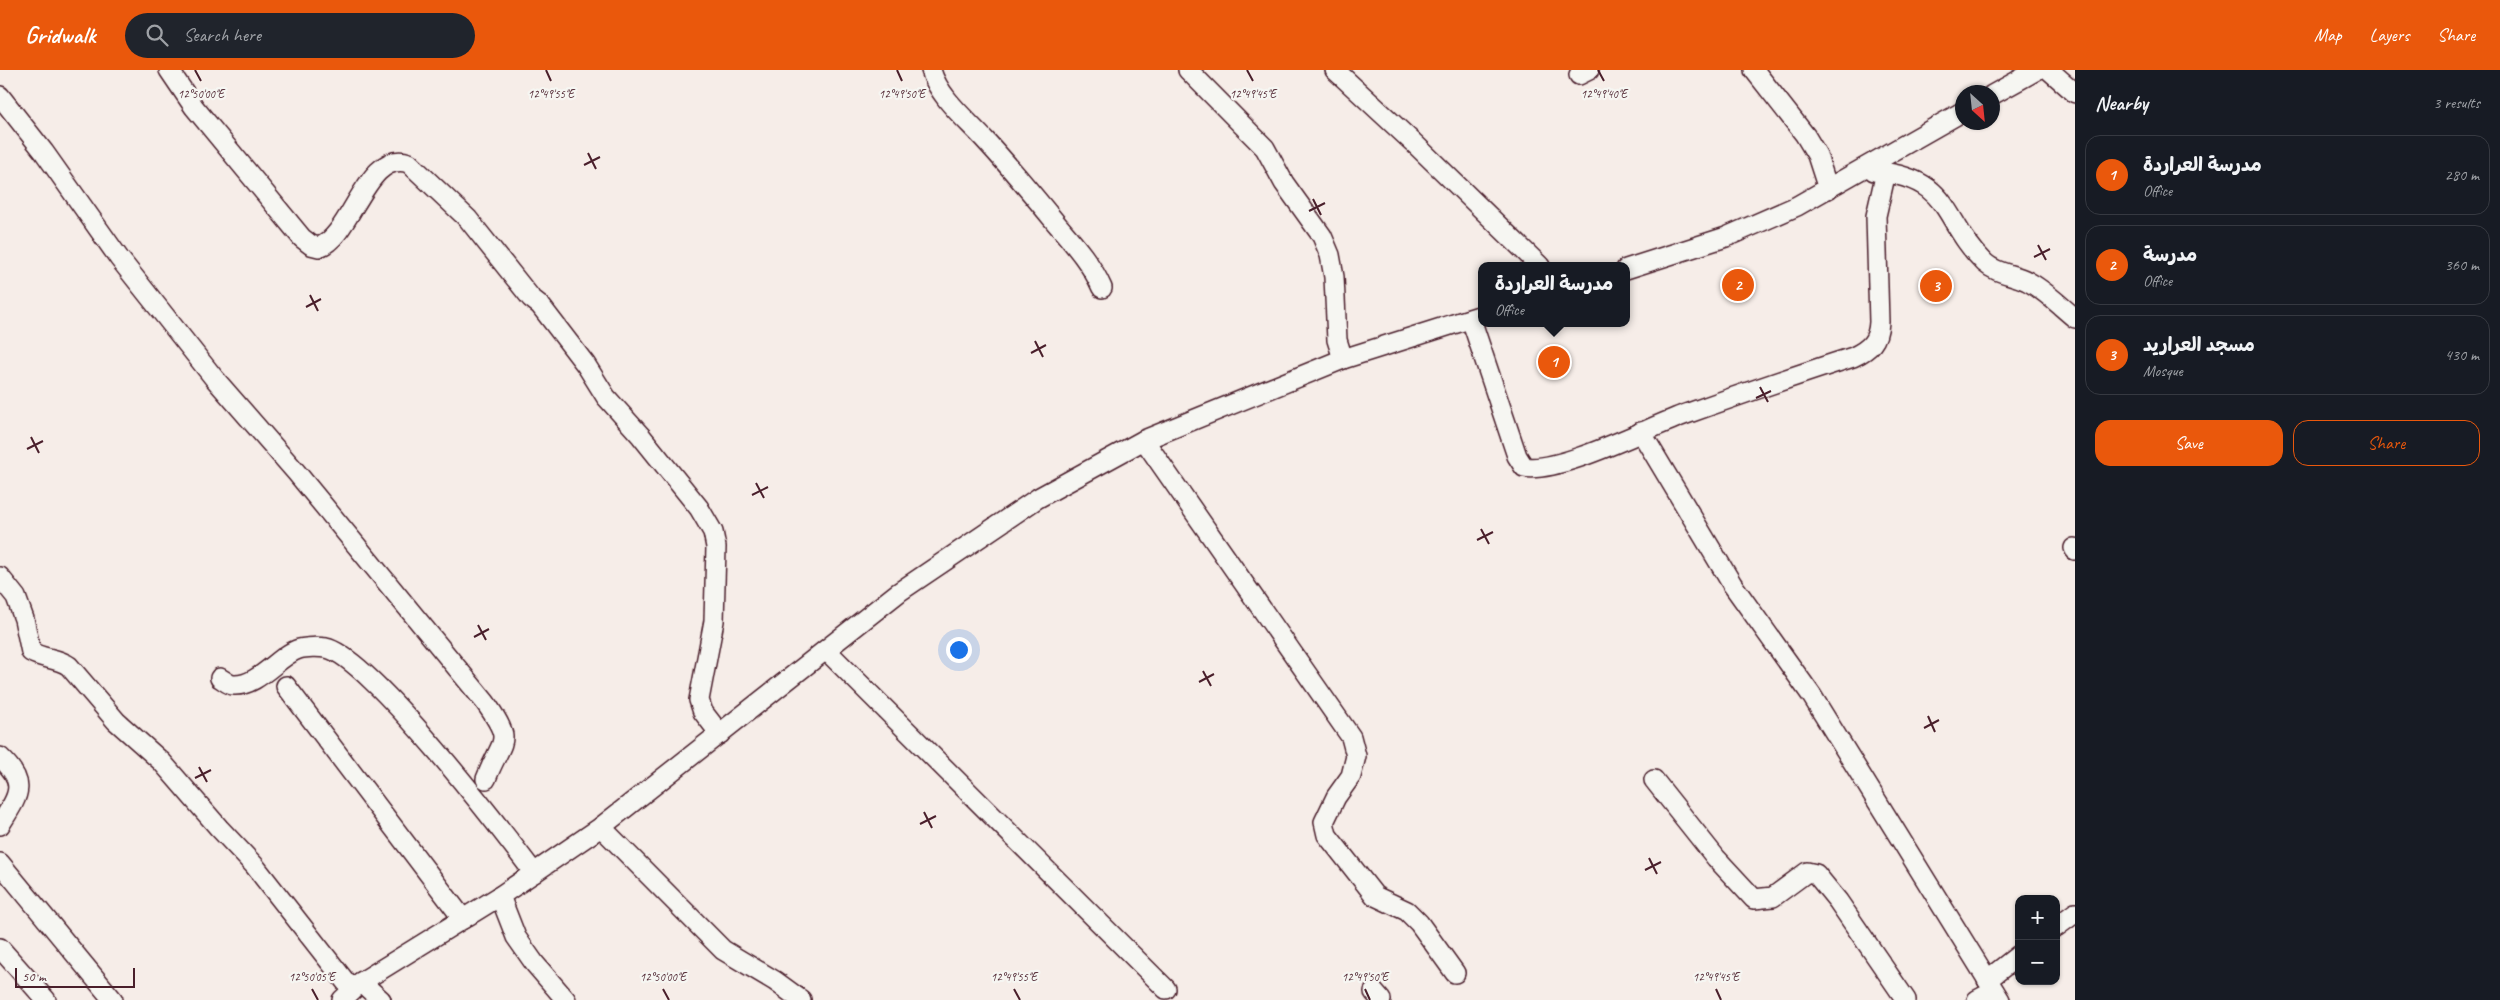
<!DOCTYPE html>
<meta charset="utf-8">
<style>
:root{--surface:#171b24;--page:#20242c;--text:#f1f3f6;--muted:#9ea1a6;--line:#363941;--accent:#ea580c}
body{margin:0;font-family:Caveat,"Playpen Sans Arabic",sans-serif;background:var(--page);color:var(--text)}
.controls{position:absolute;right:15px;bottom:15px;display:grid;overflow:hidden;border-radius:10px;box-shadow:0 1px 4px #0004}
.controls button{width:45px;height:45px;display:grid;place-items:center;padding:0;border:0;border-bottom:1px solid var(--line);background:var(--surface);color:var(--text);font:25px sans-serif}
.compass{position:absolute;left:1955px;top:15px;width:45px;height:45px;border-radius:50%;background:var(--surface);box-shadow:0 1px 4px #0004;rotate:153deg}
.scale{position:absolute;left:15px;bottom:12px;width:120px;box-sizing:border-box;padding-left:5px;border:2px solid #4a1f2b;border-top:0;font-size:14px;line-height:18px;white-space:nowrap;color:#4a1f2b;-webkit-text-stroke:4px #f6f6f2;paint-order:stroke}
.you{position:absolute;left:958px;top:579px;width:18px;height:18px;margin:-12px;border:4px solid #fff;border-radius:50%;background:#1a73e8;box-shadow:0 0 0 8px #1a73e833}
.badge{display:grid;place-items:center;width:32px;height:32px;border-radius:50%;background:var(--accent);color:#fff;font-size:16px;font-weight:700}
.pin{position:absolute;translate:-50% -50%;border:2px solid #fff;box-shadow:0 1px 5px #0006}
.popup{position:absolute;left:1478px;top:192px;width:152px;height:65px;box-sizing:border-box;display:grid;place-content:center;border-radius:10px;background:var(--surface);filter:drop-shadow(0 1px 4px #0005);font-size:16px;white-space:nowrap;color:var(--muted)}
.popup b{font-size:19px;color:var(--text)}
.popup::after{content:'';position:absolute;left:50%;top:100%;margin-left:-10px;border:10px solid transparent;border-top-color:var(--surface)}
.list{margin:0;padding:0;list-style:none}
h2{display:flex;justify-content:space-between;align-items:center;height:65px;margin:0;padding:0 20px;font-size:21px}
h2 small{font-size:16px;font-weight:400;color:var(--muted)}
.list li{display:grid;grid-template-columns:32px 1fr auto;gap:15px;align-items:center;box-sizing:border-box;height:80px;margin:0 10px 10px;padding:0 10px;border:1px solid var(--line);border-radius:15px}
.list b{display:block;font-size:19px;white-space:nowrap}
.list p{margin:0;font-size:16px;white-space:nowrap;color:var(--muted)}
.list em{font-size:16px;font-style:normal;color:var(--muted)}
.actions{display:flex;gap:10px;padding:15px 20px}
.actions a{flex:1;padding:11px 0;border:1px solid var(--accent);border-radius:15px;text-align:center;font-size:18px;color:var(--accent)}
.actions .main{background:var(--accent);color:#fff}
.icon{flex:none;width:28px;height:28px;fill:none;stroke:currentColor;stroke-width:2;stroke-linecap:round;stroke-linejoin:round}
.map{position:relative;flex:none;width:2075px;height:930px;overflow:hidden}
header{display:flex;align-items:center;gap:30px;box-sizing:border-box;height:70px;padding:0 25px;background:var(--accent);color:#fff}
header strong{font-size:24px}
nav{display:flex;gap:28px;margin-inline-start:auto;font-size:18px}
.search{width:350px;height:45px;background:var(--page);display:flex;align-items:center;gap:12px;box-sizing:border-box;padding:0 18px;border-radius:28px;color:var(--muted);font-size:19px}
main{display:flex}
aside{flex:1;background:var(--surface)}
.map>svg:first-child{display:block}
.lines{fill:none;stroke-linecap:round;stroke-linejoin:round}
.minor-casing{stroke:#4a1f2b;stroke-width:22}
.minor{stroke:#f6f6f2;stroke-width:19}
.ticks{fill:none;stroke:#4a1f2b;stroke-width:2}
.ticks-label{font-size:12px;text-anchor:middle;fill:#4a1f2b;stroke:#f6f6f2;stroke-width:4.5;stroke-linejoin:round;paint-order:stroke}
</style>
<header>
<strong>Gridwalk</strong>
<div class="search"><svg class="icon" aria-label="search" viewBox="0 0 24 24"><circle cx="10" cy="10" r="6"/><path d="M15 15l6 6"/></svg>Search here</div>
<nav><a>Map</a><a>Layers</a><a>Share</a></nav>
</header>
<main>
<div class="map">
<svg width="2075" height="930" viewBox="0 0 2075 930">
<rect width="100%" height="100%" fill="#f6ede8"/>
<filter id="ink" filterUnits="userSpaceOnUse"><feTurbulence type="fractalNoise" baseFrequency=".02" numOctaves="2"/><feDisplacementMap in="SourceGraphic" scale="10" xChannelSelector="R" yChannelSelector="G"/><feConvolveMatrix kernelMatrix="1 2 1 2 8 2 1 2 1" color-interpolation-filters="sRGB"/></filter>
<g filter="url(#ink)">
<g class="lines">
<!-- minor casing -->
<g class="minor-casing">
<g id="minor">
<path d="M169,0L194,37L302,168L311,175L319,177C352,166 367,78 409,93L468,149L531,228L540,235L586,295L606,327L641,366L699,438L713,462L716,477L714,551L699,630L703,642L720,664"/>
<path d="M931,0C939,28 967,50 986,71C1011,98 1033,125 1056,153C1073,173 1091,193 1102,218"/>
<polyline points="1188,0 1265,78 1284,113 1322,166 1330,185 1334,207 1337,270 1343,289"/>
<polyline points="1335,0 1417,76 1540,196"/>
<polyline points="1754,0 1805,65 1817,85 1828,119"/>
<polyline points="2049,0 2075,23"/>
<polyline points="1579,5 1589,0"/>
<polyline points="1992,25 2037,0"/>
<path d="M0,26L44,82L119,188L214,308L296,402L485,632C515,674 502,667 486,709"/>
<path d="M1874,101C1954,109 1940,149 1985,193C1997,204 2014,204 2027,211C2045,220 2060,236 2075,248"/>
<polyline points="1626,199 1726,167 1797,136 1962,42"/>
<path d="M1471,249L1517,386L1524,397C1559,404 1649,357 1686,344C1742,324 1797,305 1853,287C1870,279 1878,271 1879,252L1876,146L1886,102"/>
<polyline points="1641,362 1732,514 1812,626 2000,930"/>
<polyline points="1144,370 1351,667 1356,686 1351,706 1336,727 1324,752 1327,765 1375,826 1407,841 1419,853 1455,903"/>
<polyline points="2074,478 2075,480"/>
<path d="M0,507L16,527L24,549L31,582C43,589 58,588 69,596L116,651L162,692L219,758L254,795L352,920"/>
<polyline points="826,580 1166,919"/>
<path d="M220,608C224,610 229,615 233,615C258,617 279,585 299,579C306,577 319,577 326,578C369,586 503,762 534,803"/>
<polyline points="286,616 463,849"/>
<path d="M0,687C29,714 18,726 0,755"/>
<polyline points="1654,710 1716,788 1754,829 1773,827 1807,802 1816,804 1838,831 1906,930"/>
<polyline points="601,757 723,880 775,911 801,930"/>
<polyline points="0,793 113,930"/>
<polyline points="500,826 516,867 535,894 566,930"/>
<polyline points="2056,857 2075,843"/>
<polyline points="0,878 46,930"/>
<polyline points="1987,910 2019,885"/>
<polyline points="361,912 381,930"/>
<polyline points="1374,922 1381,930"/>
<polyline points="342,930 361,912 500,826 601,757 899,522 1038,428 1144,370 1343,289 1482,245"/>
<polyline points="1977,930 1994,921"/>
</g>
</g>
<!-- minor -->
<use href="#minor" class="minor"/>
</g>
</g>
<!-- ticks -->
<path class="ticks" d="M195,0L201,11M546,0L551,11M897,0L902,11M1247,0L1253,11M1598,0L1604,11M588,83L596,99M584,95L600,87M1313,129L1321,145M1309,141L1325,133M2038,175L2046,190M2034,187L2050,179M310,225L318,241M306,237L321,229M1035,271L1043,287M1031,283L1046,275M1760,317L1768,332M1756,328L1771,321M31,367L39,383M27,379L43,371M756,413L764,428M752,425L768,417M1481,459L1489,474M1477,470L1493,462M478,555L486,570M474,567L489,559M1203,601L1211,616M1199,612L1214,604M1928,646L1935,662M1924,658L1939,650M199,697L207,712M195,708L211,700M924,742L932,758M920,754L936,746M1649,788L1657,804M1645,800L1661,792M312,919L318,930M663,919L669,930M1014,919L1020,930M1365,919L1370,930M1716,919L1721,930"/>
<g class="ticks-label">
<text x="201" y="28">12°50'00"E</text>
<text x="551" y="28">12°49'55"E</text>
<text x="902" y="28">12°49'50"E</text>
<text x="1253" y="28">12°49'45"E</text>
<text x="1604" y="28">12°49'40"E</text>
<text x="312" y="911">12°50'05"E</text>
<text x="663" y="911">12°50'00"E</text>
<text x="1014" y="911">12°49'55"E</text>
<text x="1365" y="911">12°49'50"E</text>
<text x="1716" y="911">12°49'45"E</text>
</g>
</svg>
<div class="controls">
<button>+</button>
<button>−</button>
</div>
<svg class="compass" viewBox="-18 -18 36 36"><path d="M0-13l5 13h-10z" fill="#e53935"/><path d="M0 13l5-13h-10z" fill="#9ea1a6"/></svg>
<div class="scale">50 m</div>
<div class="you"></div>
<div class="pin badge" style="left:1554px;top:292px">1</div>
<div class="popup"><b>مدرسة العراردة</b>Office</div>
<div class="pin badge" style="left:1738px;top:215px">2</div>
<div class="pin badge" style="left:1936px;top:216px">3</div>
</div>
<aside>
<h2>Nearby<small>3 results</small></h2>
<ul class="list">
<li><span class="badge">1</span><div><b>مدرسة العراردة</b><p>Office</p></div><em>280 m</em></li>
<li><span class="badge">2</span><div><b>مدرسة</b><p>Office</p></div><em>360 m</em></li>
<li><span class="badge">3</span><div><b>مسجد العراريد</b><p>Mosque</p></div><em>430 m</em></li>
</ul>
<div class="actions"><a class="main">Save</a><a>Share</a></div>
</aside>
</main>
